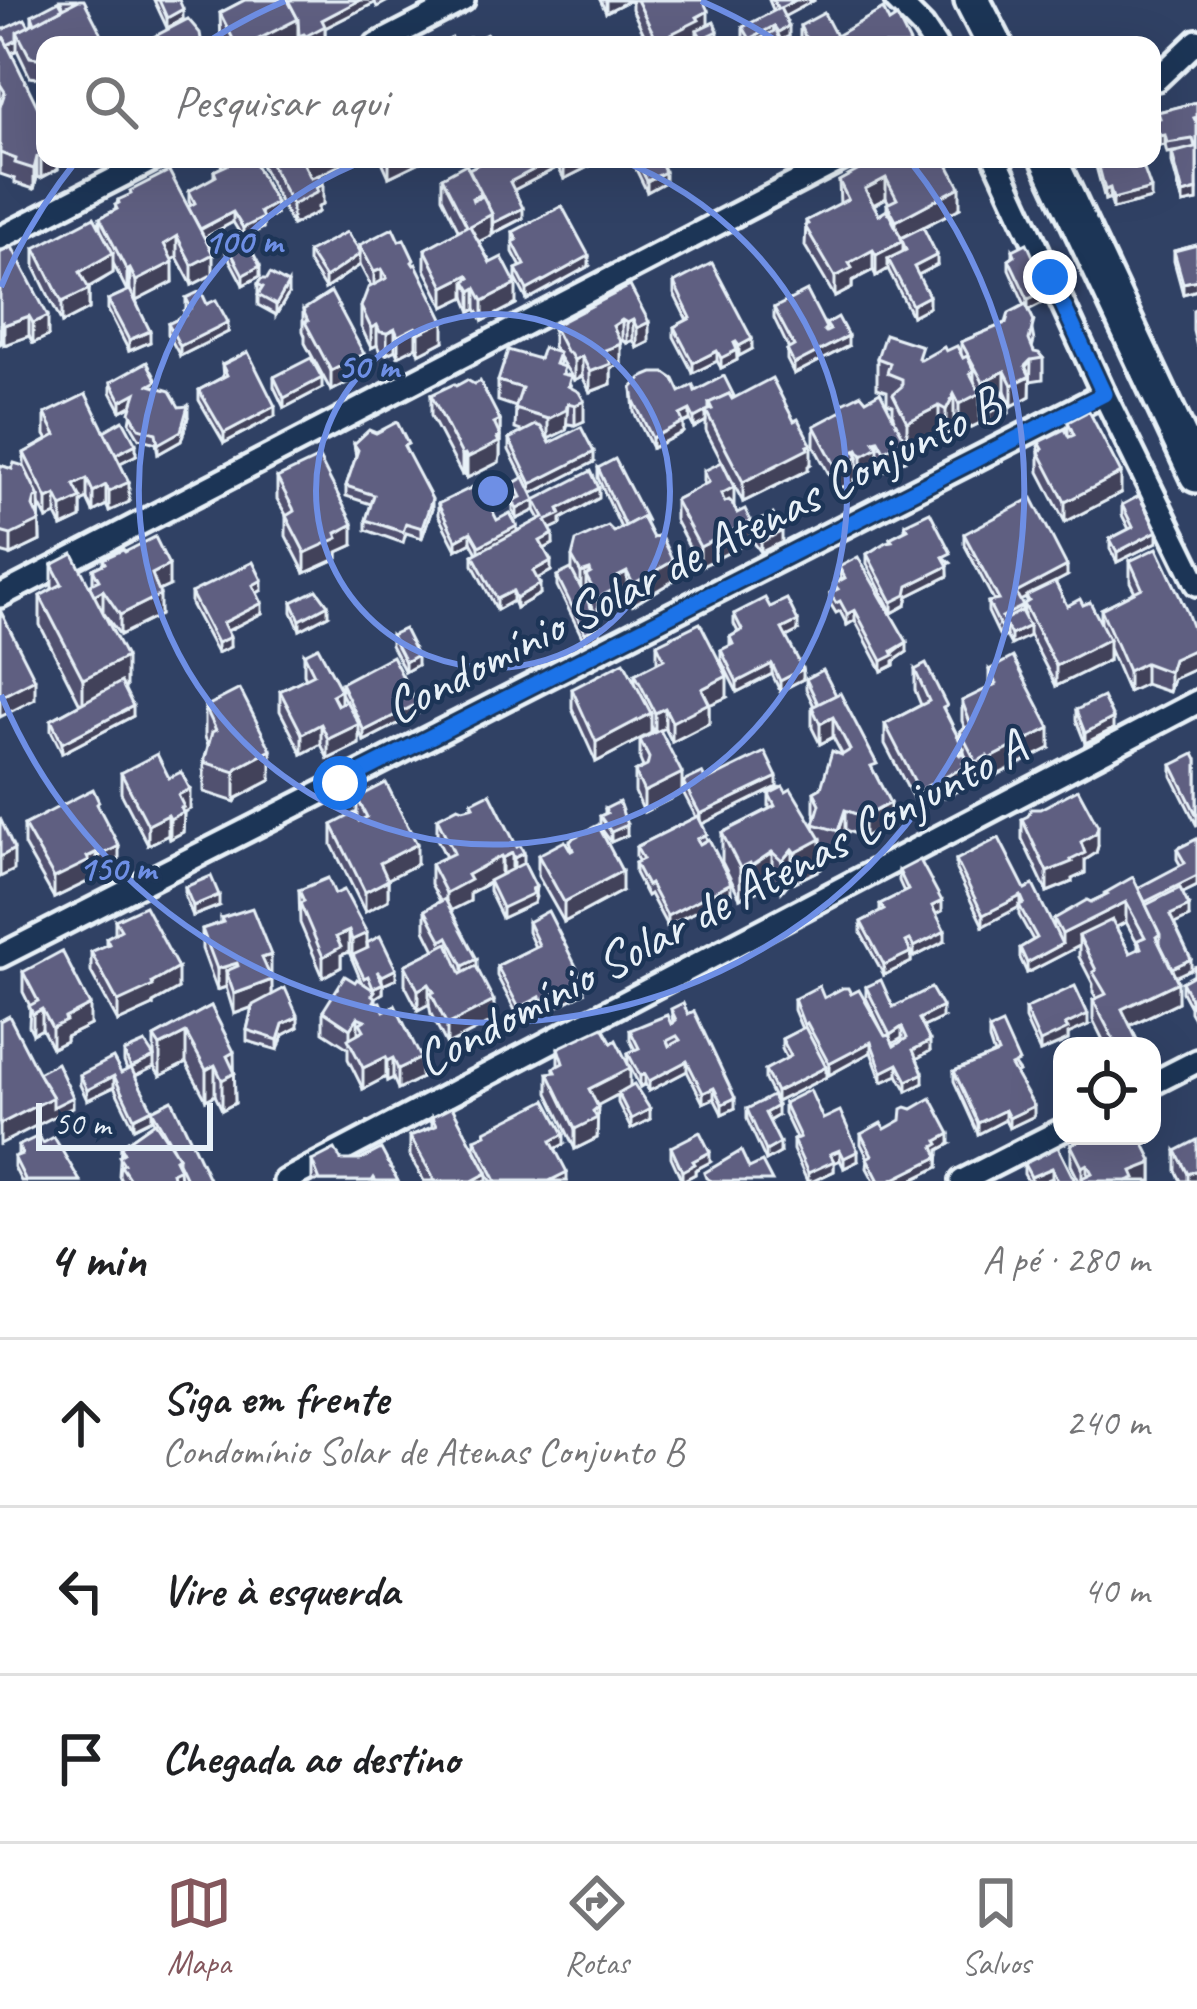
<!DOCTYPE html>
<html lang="pt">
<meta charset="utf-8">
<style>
:root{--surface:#fff;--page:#f6f6f6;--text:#202124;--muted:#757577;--line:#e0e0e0;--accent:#84575d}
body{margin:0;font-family:Caveat,sans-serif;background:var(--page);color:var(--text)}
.controls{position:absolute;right:36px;bottom:36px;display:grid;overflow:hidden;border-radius:24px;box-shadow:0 12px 48px #0002}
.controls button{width:108px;height:108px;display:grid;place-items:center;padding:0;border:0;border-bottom:3px solid var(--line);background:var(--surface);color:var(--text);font:60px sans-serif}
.scale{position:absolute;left:36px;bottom:30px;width:177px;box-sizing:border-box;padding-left:12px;border:6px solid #e8f1f8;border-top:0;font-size:33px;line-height:42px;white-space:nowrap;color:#e8f1f8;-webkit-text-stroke:9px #1d3557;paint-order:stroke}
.stop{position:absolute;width:36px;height:36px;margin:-27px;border:9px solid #1a73e8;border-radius:50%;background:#fff}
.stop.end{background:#1a73e8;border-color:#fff;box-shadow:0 3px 12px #0008}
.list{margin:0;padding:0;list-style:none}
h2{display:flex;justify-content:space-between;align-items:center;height:156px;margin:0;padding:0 48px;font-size:51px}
h2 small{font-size:39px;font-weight:400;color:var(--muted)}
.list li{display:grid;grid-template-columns:78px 1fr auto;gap:36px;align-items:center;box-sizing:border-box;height:168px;padding:0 48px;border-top:3px solid var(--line)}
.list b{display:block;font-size:45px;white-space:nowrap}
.list p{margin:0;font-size:39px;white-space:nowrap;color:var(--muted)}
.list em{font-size:39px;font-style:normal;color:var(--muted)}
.icon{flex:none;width:66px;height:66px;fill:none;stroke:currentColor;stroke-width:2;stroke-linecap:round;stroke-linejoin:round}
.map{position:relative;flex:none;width:1197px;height:1181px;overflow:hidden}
.search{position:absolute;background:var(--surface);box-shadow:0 12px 48px #0002;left:36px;right:36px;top:36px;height:132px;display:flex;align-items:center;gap:30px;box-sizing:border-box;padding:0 42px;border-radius:24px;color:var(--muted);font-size:45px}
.sheet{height:660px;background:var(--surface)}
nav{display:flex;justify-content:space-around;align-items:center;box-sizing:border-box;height:168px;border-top:3px solid var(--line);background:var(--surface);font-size:33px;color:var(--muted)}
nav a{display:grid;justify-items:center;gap:6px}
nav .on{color:var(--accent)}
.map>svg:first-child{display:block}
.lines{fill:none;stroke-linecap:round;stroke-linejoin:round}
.street-casing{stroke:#e8f1f8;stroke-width:30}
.secondary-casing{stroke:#e8f1f8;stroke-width:42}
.street{stroke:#1d3557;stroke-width:21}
.secondary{stroke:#1d3557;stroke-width:33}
.wall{fill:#51516f;stroke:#e8f1f8;stroke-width:3;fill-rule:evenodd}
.shaded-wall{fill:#42425a;stroke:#e8f1f8;stroke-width:3}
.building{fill:#5e5e81;stroke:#e8f1f8;stroke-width:3;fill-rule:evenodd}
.route{stroke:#1a73e8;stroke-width:15}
.ring{fill:none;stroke:#6e8fe5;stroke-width:6}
.labels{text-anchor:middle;stroke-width:9;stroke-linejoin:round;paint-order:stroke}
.street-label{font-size:51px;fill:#e8f1f8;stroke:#1d3557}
.centre{fill:#6e8fe5;stroke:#1d3557;stroke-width:6}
.ring-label{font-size:36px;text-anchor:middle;font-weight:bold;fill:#6e8fe5;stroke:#1d3557;stroke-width:9;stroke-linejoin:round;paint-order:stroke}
</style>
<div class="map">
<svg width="1197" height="1181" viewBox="0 0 1197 1181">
<rect width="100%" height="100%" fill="#304164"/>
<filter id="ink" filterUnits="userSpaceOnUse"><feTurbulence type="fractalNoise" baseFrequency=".00833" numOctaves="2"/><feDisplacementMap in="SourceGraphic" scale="24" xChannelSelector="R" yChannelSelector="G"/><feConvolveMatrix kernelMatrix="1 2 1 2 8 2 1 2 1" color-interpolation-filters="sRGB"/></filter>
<g filter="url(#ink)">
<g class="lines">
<!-- street casing -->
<g class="street-casing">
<g id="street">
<polyline points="896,0 923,27 935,45"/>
<polyline points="376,45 463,0"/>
<polyline points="1157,79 1197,41"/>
<polyline points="996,159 1104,394 1197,584"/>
<polyline points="0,238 154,159"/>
<polyline points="0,596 842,159"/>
<polyline points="0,956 1104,394"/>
<polyline points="1152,1084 1197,1061"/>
<polyline points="285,1181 1197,702"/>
<polyline points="962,1181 1062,1130"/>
</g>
</g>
<!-- secondary casing -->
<g class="secondary-casing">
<g id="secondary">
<polyline points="972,0 995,45"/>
<polyline points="1049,159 1197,475"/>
</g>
</g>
<!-- street -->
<use href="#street" class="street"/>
<!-- secondary -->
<use href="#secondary" class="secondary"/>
</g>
<!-- wall -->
<g class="wall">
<polygon points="60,0 75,0 45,45 45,79 30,77 17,50 11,53 58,159 58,169 41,178 37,177 34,189 15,183 15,179 0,174 0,31 29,26 32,24 32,15 64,8"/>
<polygon points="154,0 179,0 183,19 167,28"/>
<polygon points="245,0 390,0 377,7 374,0 374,3 325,28 325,37 309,45 221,45 220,13"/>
<polygon points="600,0 703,0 708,25 718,45 697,45 697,41 689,45 649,45 632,9 632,3 628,1 606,12"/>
<polygon points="769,0 815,0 784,16 789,36 748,45 743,38 743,27 774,12"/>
<polygon points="889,22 911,45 800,45 800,26 836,36"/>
<polygon points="1197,102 1197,201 1183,204 1172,163 1172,153 1179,151 1167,153 1165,145 1160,146 1157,126 1158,112"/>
<polygon points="220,159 252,159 276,214 263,221 263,228 245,237 260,276 243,285 226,253 226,243 241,235 233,222 205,237 213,274 192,285 177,257 172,259 173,282 136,301 150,342 129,351 108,310 108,300 127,291 113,263 113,273 89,288 89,309 62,323 35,268 35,248 100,228 100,218 115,210 118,200 188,207 191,206 189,201 189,191 214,178 214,171 222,167"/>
<polygon points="258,159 352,159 319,175 323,204 318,207 318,212 292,225"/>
<polygon points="381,159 422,159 422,161 389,177"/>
<polygon points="489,159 604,159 564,179 558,167 514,190 523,218 478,242 516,304 483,321 476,309 471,312 465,297 444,307 425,269 425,249 459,231 442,197 442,177 469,169"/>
<polygon points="631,159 659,159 665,182 647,192"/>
<path d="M879,159L960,208L923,227L937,265L918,275L929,307L912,316L888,269L876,276L873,270L852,281V288L835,297L805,246L806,221L840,204L839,181ZM886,198L889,203L887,204V212L879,215L874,205Z"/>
<polygon points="1094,159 1122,159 1124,165 1151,199 1113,209 1110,198 1105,200"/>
<polygon points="513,232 589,266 527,300 516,279 516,269 521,267 513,252"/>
<polygon points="399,241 414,265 444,341 419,354 416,347 398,356 395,350 387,354 380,352 377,345 371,348 361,327 361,307 371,286 360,265 325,289 308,262 308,252 360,251 360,245"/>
<polygon points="1197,245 1197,290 1183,294 1174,261 1174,251"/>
<polygon points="1013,250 1048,300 1028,309 1034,341 1032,348 1034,352 1043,358 1043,379 1030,381 1030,396 1012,406 1005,391 1003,392 1009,413 989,423 981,407 980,397 980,423 959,433 954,424 946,440 939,436 907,452 905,449 905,460 884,471 878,460 878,468 862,476 858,469 858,477 854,480 854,483 837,489 814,446 814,426 866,400 893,416 893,405 887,403 887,391 877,388 877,358 922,359 946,351 961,355 961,342 1006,323 1025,305 1009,269 1009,259 1013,256"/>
<polygon points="0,253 48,336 33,343 29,336 4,345 3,342"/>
<polygon points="674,283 752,349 739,356 737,354 737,360 721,368 717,361 693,373 674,337 674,327 687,320 674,294"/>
<polygon points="258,284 288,295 276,315 258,305"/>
<polygon points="630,286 649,342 637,348 633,340 627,343 622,340 620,341 621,364 611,368 611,384 590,392 582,376 574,380 559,357 559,365 571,387 584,421 575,425 568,424 566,430 547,439 550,443 594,462 532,493 535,510 517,519 513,511 513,501 517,499 514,493 514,483 523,478 509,450 509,439 524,432 515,429 516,407 498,401 498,381 556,352 553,346 553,326"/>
<polygon points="186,298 207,304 228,332 180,356 168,334 168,324 184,316 184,311 186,309"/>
<polygon points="774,308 826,328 826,324 848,346 794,374 787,360 787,350 789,349 774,318"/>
<polygon points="1197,308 1197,347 1193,331 1193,310"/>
<polygon points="303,310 364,374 331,391 305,343 305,336 303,331"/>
<polygon points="222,365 275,416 224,443 199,400 199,390 223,377"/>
<polygon points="274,377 322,388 284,408 274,387"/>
<polygon points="111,382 157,387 188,417 181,441 158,454 156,443 139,438 130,423 133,405 121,411 111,392"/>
<polygon points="632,388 680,392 695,391 734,397 811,464 808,466 808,470 743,502 706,431 706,421 694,428 690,420 683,423 683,432 652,448 634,412"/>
<polygon points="431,395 500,420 500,456 499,462 467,478 465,474 462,475 431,416"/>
<polygon points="45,414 104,431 136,455 120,463 129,502 109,511 106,505 93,512 87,499 81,502 81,518 62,527 56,515 47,519 39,504 40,541 11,555 0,552 0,465 12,469 24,467 24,453 48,440 45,435"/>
<polygon points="1068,422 1121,493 1065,522 1039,472 1039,442 1068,435"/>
<polygon points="354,444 432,509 422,538 406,533 403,543 366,530 366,520 371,504 346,496 346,486 356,457"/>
<polygon points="598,468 647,526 673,581 633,605 627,592 620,596 620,606 598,618 586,596 586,592 583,593 600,635 585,643 557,586 557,576 572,571 572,557 621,528 598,478"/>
<polygon points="704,471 734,507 751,541 700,567 675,520 675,500 704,485"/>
<polygon points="277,478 353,545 338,552 338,558 305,573 286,536 286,515 277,499"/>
<polygon points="599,498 561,519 561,524 550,529 553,544 544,549 551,571 537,579 540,594 516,608 513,601 497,610 473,565 473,555 477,553 471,542 456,550 438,515 438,504 497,520 517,532 540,519 535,510 535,500"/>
<polygon points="1122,505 1157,542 1117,562 1110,549 1110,539 1129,529 1122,515"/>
<polygon points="757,522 782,542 761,552 752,540 752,529 757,527"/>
<polygon points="905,524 951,563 947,565 948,576 908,596 906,605 892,613 867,564 867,554 890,541 890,538 905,530"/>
<path d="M964,534L1067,576L1055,582L1067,606L1083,605L1101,624V609L1135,592L1130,582V561L1197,640V668L1173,679L1169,692L1145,684L1128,692L1109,648V660L1056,686L1029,634L1011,645L1006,636L1001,639L988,612V602L994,601L964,544ZM1026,597V603L1024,604V616L1020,601Z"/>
<polygon points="103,559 169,586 158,591 160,615 120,635 102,611 126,687 124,688 133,716 62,753 51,731 51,720 80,704 40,625 40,596 52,589 52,565 89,585 93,583 93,569 103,564"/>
<polygon points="839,567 907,652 894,661 894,665 882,671 855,620 847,625 840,611 836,613 830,603 830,593 834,591 834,584 841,580"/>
<polygon points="262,590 257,593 262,613 227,631 230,647 217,653 191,604 191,593"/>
<polygon points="292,602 328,615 300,630 292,612"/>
<polygon points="770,607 798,631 786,637 803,679 780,691 772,674 737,692 721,660 721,650 730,646 730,637 738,632 734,624 734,614"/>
<polygon points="391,635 417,665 405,672 391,645"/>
<polygon points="657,644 727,697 709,705 709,723 672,742 665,728 656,732 682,793 644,812 635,792 635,772 643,767 640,760 640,740 655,733 651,726 651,733 596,762 572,709 572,689 635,683 635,674 657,663"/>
<polygon points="304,654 341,704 346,702 341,693 341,683 417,714 364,741 359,731 359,744 328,759 321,744 302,754 280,711 280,691 306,678 304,674"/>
<polygon points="915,670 947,714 960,741 960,731 965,728 962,721 962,701 989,688 989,670 1050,748 989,779 987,776 976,782 968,766 968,781 965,782 965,787 919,810 885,744 885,724 921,705 915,690"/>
<polygon points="806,679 877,777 890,823 864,837 845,830 838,852 821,846 821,869 795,882 792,879 782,891 772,882 751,895 750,893 740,898 722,862 722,833 769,809 769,794 814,829 816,817 814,812 814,792 821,788 842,754 833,737 820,744 812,728 812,707 814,706 806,689"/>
<polygon points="205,707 271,780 237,798 235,802 204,792 204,762 208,745 205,737"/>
<polygon points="1076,710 1113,729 1085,743 1076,720"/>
<polygon points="1197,760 1197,826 1172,776 1172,765"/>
<polygon points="121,773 169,778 190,809 184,812 183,832 170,839 168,835 148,845 121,793"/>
<polygon points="706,781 777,787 701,824 707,840 731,893 667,926 650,894 647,896 635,873 635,863 639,862 636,857 636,847 696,817 683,792 683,782"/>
<polygon points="357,798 417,864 388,879 388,900 365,912 332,845 332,825 357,817"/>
<polygon points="472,802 524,863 536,897 534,903 502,918 489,891 489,883 470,893 470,901 451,910 477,967 494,1021 447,1045 431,1014 429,1004 418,1010 405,985 405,965 435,950 425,930 425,910 440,901 431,884 431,864 446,857 437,839 437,818 472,807"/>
<polygon points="99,809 119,866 99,876 97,872 89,876 89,881 54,898 24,845 24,825"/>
<polygon points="605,809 627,835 611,842 600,827 600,816 605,814"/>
<polygon points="1022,819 1098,846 1096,853 1085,860 1085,873 1072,879 1072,882 1047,892 1022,839"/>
<path d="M1197,839V886L1182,893L1189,917L1174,924L1191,969L1176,976L1178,1002L1130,1026L1140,1046H1106L1093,1020V1000L1097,999L1093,992V984L1079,957V946L1027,973L1020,958V948L1033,940L1019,915V907L983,926L956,870V860L1025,889L1054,929V919L1105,895V893L1138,888L1181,866L1177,859V849ZM1126,922L1138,944V949L1130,953L1116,927Z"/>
<polygon points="570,842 622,891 564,922 538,876 538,855 570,849"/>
<polygon points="899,871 942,911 936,914 945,941 914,957 911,953 911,962 884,975 861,933 861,922 880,912 880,904 904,892 899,881"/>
<polygon points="185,887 219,906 193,916 185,897"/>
<polygon points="299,890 335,894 367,948 396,979 383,985 383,993 375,997 376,1003 421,1078 398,1089 393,1078 387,1081 386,1077 363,1089 348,1059 348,1048 323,1032 323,1011 355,982 361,981 349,952 341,955 341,967 323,977 300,923"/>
<polygon points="221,918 271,975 272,994 298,1027 283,1035 278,1050 247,1041 247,1030 252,1007 234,1014 226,987 217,990 202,949 202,929 221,923"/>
<polygon points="115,920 178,989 153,1003 153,1006 118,1022 91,972 91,952 106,945 106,938 115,933"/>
<polygon points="528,922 584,993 554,1008 553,1004 541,1010 540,1007 519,1018 497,976 497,966 535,947 528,932"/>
<polygon points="1197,966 1197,1024 1190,1012 1190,1007 1182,992 1182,982 1194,976 1194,967"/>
<polygon points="23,972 90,1025 66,1037 66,1041 52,1048 42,1029 33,1034 29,1026 30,1006 23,992"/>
<polygon points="866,987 893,1007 942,1018 923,1027 930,1051 917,1058 923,1083 907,1091 898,1075 882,1082 871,1052 829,1075 826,1069 826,1077 776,1102 765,1080 765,1070 787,1059 782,1049 782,1039 802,1029 794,1010 794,999 824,998 884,1034 866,998"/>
<polygon points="211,1006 234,1071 235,1103 222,1110 215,1095 206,1100 186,1063 160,1076 154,1067 135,1076 152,1119 134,1128 114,1087 87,1100 80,1085 80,1075 121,1073 127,1070 124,1062 124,1052 154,1056 154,1037"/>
<polygon points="671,1009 735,1108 722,1114 714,1098 703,1103 687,1071 649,1091 645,1084 640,1087 628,1063 628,1053 635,1050 630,1040 630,1030 671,1024 673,1022"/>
<polygon points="1025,1009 1088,1025 1068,1034 1068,1040 1040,1052 1025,1019"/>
<polygon points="989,1030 1019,1072 1016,1074 1034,1116 1009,1128 1005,1120 978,1134 954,1081 954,1071 994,1055 989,1040"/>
<polygon points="558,1048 630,1086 650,1119 631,1129 618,1103 618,1095 597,1105 597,1138 575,1149 548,1093 548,1073 554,1072 554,1068 558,1066"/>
<polygon points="784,1103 823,1119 858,1161 844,1168 840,1160 834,1163 834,1171 813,1181 807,1181 793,1150 793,1140 796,1138 784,1113"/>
<polygon points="747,1109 777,1116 769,1121 780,1153 766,1161 747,1119"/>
<polygon points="152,1110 210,1181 182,1181 180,1177 180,1181 121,1181 119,1176 121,1146 154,1123"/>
<polygon points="432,1117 487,1181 424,1181 410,1156 410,1136 432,1127"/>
<polygon points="885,1129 950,1144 939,1150 938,1167 910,1181 874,1181 867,1168 868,1158 861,1144 861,1134"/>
<polygon points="475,1139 564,1144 555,1149 567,1181 491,1181 475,1149"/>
<polygon points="43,1143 80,1181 21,1181 14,1167 14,1157 18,1155 18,1146"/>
<polygon points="1071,1145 1152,1160 1152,1181 1079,1181 1071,1165"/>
<polygon points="671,1147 710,1162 695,1170 695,1174 682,1181 671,1157"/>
<polygon points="1058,1147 1075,1181 1053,1181 1052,1178 1045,1181 1028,1181 1024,1174 1024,1164"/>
<polygon points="1176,1151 1197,1181 1181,1181 1176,1171"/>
<polygon points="341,1160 398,1181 312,1181 312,1161"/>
</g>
<!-- shaded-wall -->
<g class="shaded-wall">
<polygon points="360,0 374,0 374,3 325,28 325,37 306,45 306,36 322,20"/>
<polygon points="606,0 628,0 628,1 606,12"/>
<polygon points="796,0 815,0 778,20 778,9"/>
<polygon points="183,9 183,19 167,28 167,18"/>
<polygon points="708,11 708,31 697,30 697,41 689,45 657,45 657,41"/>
<polygon points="298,19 298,45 255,45 255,41"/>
<polygon points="774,26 774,36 750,45 750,39"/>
<polygon points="789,26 789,36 778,42 778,32"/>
<polygon points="718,31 718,45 702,45 702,39"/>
<polygon points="304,34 304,44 299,45 299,36"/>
<polygon points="17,40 17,50 5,56 5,46"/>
<polygon points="1159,133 1159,143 1152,145 1152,135"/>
<polygon points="1165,135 1165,145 1160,146 1160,136"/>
<polygon points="45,156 45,159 58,159 58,169 41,178 41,158"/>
<polygon points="37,157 37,177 34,189 34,169"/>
<polygon points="310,159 352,159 303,183 303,162"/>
<polygon points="389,159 422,159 422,161 389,177"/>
<polygon points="554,159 558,159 558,167 510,192 510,182"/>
<polygon points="584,159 604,159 564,179 564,169"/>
<polygon points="665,172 665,182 647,192 647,181"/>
<polygon points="886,178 886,198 865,209 865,189"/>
<polygon points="323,184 323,204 318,207 318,212 292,225 292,205"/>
<polygon points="960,187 960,208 896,241 896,221"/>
<polygon points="1110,188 1110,198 1105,200 1105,190"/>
<polygon points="1151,189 1151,199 1113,209 1113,199"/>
<polygon points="1197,190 1197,201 1183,204 1183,194"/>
<polygon points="276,203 276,214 263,221 263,228 243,238 243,228 260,212"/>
<polygon points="523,208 523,218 493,233 493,223"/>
<polygon points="233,212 233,222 200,240 200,230"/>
<polygon points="492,214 492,235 470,246 470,226"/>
<polygon points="177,236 177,257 164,264 164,244"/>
<polygon points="903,241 903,261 888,259 888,269 876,276 876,255"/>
<polygon points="873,250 873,270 852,281 852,288 835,297 835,277 849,263"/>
<polygon points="113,253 113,273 80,292 80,272"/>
<polygon points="213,254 213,274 192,285 192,265"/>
<polygon points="360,254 360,265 325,289 325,278"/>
<polygon points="937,255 937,265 914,277 914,267"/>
<polygon points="589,256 589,266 527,300 527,290"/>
<polygon points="173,262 173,282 136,301 136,281"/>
<polygon points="260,266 260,276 243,285 243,275"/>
<polygon points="130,269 130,289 127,291 127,271"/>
<polygon points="382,269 382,289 374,293 374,272"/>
<polygon points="468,275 468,287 465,281 465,297 444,307 444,287"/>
<polygon points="1197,280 1197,290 1183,294 1183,283"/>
<polygon points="288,284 288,295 276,315 276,305"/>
<polygon points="516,284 516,304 483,321 483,301"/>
<polygon points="476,288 476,309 471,312 471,291"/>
<polygon points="89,289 89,309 62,323 62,302"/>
<polygon points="1048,290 1048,300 1028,310 1028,299"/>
<polygon points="929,296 929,307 912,316 912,305"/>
<polygon points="29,316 29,336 4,345 4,325"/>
<polygon points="48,316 48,336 33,343 33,323"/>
<polygon points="622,320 622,340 613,346 613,326"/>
<polygon points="633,320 633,340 627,343 627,323"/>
<polygon points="444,321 444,341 419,354 419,333"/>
<polygon points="3,322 3,342 0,344 0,324"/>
<polygon points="228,322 228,332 180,356 180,346"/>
<polygon points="649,322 649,342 637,348 637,328"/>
<polygon points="377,325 377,345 371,348 371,328"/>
<polygon points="416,327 416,347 398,356 398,336"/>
<polygon points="395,329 395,350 387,354 387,333"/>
<polygon points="150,331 150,342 129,351 129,340"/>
<polygon points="848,336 848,346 794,374 794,364"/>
<polygon points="752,339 752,349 739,356 739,346"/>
<polygon points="736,342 737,360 721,368 721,358"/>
<polygon points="621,344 621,364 611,368 611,384 590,392 590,372 605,350"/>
<polygon points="717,351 717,361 693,373 693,363"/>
<polygon points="364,354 364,374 331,391 331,371"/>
<polygon points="582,356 582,376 574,380 574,360"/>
<polygon points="1031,360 1030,396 1012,406 1012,385"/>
<polygon points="974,371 974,396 980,393 980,423 959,433 959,404 970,373"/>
<polygon points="1005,371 1005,391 983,402 983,382"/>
<polygon points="322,378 322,388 284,408 284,398"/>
<polygon points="136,393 136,403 121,411 121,401"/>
<polygon points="954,394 954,424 946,440 946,410"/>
<polygon points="584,401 584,421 575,425 575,405"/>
<polygon points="568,403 566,430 548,439 548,419"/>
<polygon points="1009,403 1009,413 989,423 989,413"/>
<polygon points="188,406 188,417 181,441 158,454 158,444"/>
<polygon points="275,406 275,416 224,443 224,433"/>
<polygon points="939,406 939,436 907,452 907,422"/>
<polygon points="690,410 690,420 683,423 683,432 652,448 652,438 680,415"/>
<polygon points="706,411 706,421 694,428 694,418"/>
<polygon points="500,420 500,456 499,462 467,478 467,458 494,423"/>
<polygon points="878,440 878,468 862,476 862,456"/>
<polygon points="905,440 905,460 884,471 884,451"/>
<polygon points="136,444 136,455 116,465 116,454"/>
<polygon points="811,444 811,464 808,466 808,470 743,502 743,482"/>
<polygon points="858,449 858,477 854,480 854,483 837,489 837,469"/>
<polygon points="594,452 594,462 531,494 531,484"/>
<polygon points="465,454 465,474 462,475 462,455"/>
<polygon points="1121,473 1121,493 1065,522 1065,502"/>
<polygon points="87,479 87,499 81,502 81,518 62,527 62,507 74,485"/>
<polygon points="129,482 129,502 109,511 109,491"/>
<polygon points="106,485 106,505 93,512 93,492"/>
<polygon points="734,487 734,507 721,514 721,494"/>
<polygon points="599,488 599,498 561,519 561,524 546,531 546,521 559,509"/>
<polygon points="56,495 56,515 47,519 47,499"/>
<polygon points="39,497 40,541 11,555 11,535 33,506 35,498"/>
<polygon points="432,499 432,509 422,538 422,528"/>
<polygon points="535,500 535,510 517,519 517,509"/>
<polygon points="751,521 751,541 700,567 700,547"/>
<polygon points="353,524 353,545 338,552 338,558 305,573 305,553"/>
<polygon points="517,526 517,537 479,556 479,546"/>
<polygon points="782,531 782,542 761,552 761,542"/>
<polygon points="1157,531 1157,542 1117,562 1117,552"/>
<polygon points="471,532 471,542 456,550 456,540"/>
<polygon points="553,534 553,544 540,551 540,541"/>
<polygon points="551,561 551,571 533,581 533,571"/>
<polygon points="673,561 673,581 633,605 633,584"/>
<polygon points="169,565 169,586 152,594 152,574"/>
<polygon points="948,566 948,576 908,596 906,605 892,613 892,602 908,586"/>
<polygon points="1067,566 1067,576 1016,603 1016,593"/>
<polygon points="590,570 590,582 586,576 586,592 581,593 581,573"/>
<polygon points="627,572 627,592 620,596 620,606 598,618 598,598 615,578"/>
<polygon points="262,580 262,590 253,595 253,585"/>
<polygon points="540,584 540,594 516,608 516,598"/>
<polygon points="103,590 103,610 94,615 94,595"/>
<polygon points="513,591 513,601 497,610 497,599"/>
<polygon points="160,595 160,615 120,635 120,615"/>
<polygon points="262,603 262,613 223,633 223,623"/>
<polygon points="328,605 328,615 300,630 300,620"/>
<polygon points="855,610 855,620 847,625 847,614"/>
<polygon points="798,621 798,631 782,639 782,629"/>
<polygon points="600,625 600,635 585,643 585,633"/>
<polygon points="1006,626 1006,636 1001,639 1001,628"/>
<polygon points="1029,626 1029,636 1011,645 1011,635"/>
<polygon points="230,637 230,647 217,653 217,643"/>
<polygon points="1109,639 1109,660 1056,686 1056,666"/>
<polygon points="907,642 907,652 894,661 894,665 882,671 882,661"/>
<polygon points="1197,648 1197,668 1173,679 1169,692 1169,672 1173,659"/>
<polygon points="417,655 417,665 405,672 405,662"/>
<polygon points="126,657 126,687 83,709 83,679"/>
<polygon points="1145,663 1145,684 1128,692 1128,671"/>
<polygon points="772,664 772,674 737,692 737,682"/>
<polygon points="803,669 803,679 780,691 780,681"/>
<polygon points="727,676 727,697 709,705 709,723 672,742 672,722 702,689"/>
<polygon points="35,679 35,699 0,717 0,697"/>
<polygon points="341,690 341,710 332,695"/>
<polygon points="417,704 417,714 364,741 364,731"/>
<polygon points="133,706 133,716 62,753 62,743"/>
<polygon points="665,708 665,728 655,733 655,713"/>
<polygon points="651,713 651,733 596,762 596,742"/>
<polygon points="833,717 833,737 820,744 820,724"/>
<polygon points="1113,718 1113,729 1085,743 1085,733"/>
<polygon points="321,724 321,744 302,754 302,734"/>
<polygon points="359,724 359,744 328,759 328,739"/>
<polygon points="1050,728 1050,748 989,779 989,759"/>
<polygon points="964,749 964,762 968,761 968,781 965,782 965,787 919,810 919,790 958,753"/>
<polygon points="271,750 271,780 237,798 235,802 235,772 237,768"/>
<polygon points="987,756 987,776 976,782 976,762"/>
<polygon points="682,773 682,793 644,812 644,792"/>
<polygon points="777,777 777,787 700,825 700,814"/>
<polygon points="190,789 190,809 184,812 183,832 170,839 170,819 178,795"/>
<polygon points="890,803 890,823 864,837 864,817"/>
<polygon points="845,810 845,830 838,852 838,831"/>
<polygon points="168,815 168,835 148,845 148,825"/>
<polygon points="627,825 627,835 611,842 611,832"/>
<polygon points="1098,826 1098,846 1096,853 1085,860 1085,873 1072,879 1072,882 1047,892 1047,872"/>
<polygon points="821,839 821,869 795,882 795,853"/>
<polygon points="417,844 417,864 380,883 380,863"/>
<polygon points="119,846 119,866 99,876 99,856"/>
<polygon points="14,849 14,870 0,877 0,857"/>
<polygon points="792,849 792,879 782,891 782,861"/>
<polygon points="97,852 97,872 89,876 89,881 54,898 54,878"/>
<polygon points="772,852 772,882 751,895 751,866"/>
<polygon points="512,853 512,873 502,878 502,858"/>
<polygon points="524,853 524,873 514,878 514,858"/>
<polygon points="501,856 501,876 470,893 470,901 446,913 446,893 467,875"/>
<polygon points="750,863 750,893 740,898 740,868"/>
<polygon points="622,871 622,891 564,922 564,902"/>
<polygon points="1197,876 1197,886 1145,912 1141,904"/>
<polygon points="388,880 388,900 365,912 365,892"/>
<polygon points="731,883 731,893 667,926 667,916"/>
<polygon points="536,887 534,903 502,918 502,908"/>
<polygon points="219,895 219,906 193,916 193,906"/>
<polygon points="1021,896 1021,906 983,926 983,915"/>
<polygon points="942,901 942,911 932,916 932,906"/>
<polygon points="1126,902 1126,922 1083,944 1079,936 1079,946 1027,973 1027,963 1062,944 1062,934"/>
<polygon points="1189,906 1189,917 1170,926 1170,915"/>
<polygon points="349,931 349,952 341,955 341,967 323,977 323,957 336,937"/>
<polygon points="945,931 945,941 914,957 914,947"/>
<polygon points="367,933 367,953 353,955 352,960 352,940"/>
<polygon points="911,952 911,962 884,975 884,965"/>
<polygon points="271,955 271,975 262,979 262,958"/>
<polygon points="477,959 477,980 463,986 463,966"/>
<polygon points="1191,959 1191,969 1172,978 1172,968"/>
<polygon points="237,963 237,983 226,971 226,987 217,990 217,969"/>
<polygon points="178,968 178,989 153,1003 153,1006 118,1022 118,1002"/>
<polygon points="396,969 396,979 383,985 383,993 375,998 376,998 376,1018 372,995 373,988 382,984 382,976"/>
<polygon points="272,980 272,1000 234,1014 234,994"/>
<polygon points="584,982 584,993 554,1008 554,997"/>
<polygon points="1178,982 1178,1002 1122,1029 1122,1009"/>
<polygon points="429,984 429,1004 418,1010 418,990"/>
<polygon points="553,994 553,1004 541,1010 541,1000"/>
<polygon points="540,997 540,1007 519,1018 519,1008"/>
<polygon points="494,1001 494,1021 447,1045 447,1025"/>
<polygon points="90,1005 90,1025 66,1037 66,1041 52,1048 52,1028 65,1018"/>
<polygon points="942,1007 942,1018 919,1029 919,1019"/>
<polygon points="42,1009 42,1029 33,1034 33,1014"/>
<polygon points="1088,1014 1088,1025 1068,1034 1068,1040 1040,1052 1040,1042 1065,1025"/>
<polygon points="298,1017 298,1027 283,1035 278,1050 278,1040 283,1024"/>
<polygon points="358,1017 358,1037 350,1043 350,1029"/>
<polygon points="902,1027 902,1038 890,1045 890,1035"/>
<polygon points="186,1033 186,1063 160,1076 160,1046"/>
<polygon points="930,1041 930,1051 913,1061 913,1050"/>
<polygon points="871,1042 871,1052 829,1075 829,1064"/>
<polygon points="234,1052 235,1103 222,1110 222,1080 227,1056"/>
<polygon points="154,1057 154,1067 131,1078 131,1068"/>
<polygon points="386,1057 386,1077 363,1089 363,1068"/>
<polygon points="393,1058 393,1078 387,1081 387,1061"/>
<polygon points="421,1058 421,1078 398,1089 398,1069"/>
<polygon points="687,1061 687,1071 649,1091 649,1081"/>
<polygon points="898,1064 898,1075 882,1082 882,1072"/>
<polygon points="215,1065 215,1095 206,1100 206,1070"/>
<polygon points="826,1067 826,1077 776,1102 776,1092"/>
<polygon points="630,1068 630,1088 589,1110 589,1089"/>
<polygon points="923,1073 923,1083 907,1091 907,1081"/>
<polygon points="645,1074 645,1084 640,1087 640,1076"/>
<polygon points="114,1076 114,1087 87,1100 87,1090"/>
<polygon points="714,1088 714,1098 703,1103 703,1093"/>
<polygon points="53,1097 73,1097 73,1107 0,1144 0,1124"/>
<polygon points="735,1098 735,1108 722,1114 722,1104"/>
<polygon points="777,1106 777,1116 765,1123 765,1113"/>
<polygon points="1034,1106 1034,1116 1009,1128 1009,1118"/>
<polygon points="598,1107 597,1138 575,1149 575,1129"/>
<polygon points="152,1109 152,1119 134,1128 134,1118"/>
<polygon points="650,1109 650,1119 631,1129 631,1119"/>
<polygon points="1005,1110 1005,1120 978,1134 978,1123"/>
<polygon points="564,1134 564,1144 551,1151 551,1141"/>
<polygon points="950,1134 950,1144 939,1150 939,1155 934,1157 934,1147 937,1141"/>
<polygon points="780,1143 780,1153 766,1161 766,1151"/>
<polygon points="840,1150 840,1160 834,1163 834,1171 813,1181 808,1181 808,1173 830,1154"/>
<polygon points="858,1151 858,1161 844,1168 844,1158"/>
<polygon points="710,1152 710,1162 695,1170 695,1174 682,1181 682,1171 693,1161"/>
<polygon points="178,1157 180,1181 171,1181 175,1159"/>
<polygon points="938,1157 938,1167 910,1181 890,1181"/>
<polygon points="1152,1160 1152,1181 1127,1181 1132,1171"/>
<polygon points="1087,1164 1087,1181 1082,1178 1082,1181 1082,1167"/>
<polygon points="1052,1168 1052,1178 1045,1181 1031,1181 1031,1177"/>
<polygon points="1197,1170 1197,1181 1188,1181 1188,1174"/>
<polygon points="567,1172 567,1181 549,1181"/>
<polygon points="487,1173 487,1181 472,1181"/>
</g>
<!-- building -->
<g class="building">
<polygon points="79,0 84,0 107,45 45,45 45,59 30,57 17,32"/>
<polygon points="159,0 179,0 183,9 167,18"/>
<polygon points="245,0 288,0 298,19 255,41 257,45 236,45 220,13"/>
<polygon points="288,0 360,0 322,20 325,26 306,36 304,34 299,36 298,19"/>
<polygon points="637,0 703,0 708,11 697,17 699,20 657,41"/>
<polygon points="773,0 796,0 778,9"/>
<polygon points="59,1 63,8 35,23 32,15"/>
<polygon points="780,8 789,26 778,32 774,26 750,39 743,27"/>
<polygon points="883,9 889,22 897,17 911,45 809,45 800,26 824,13 836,36"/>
<polygon points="25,19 29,26 17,32 17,40 7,45 4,38 2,40 0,31"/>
<polygon points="188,19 200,33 202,45 143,45 142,43"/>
<polygon points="714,22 718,31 702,39 697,30"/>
<polygon points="776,30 783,45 748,45"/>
<polygon points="487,34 493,45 438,45 452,38 456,45 470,37 472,41"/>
<polygon points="4,38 45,122 45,156 37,157 34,169 15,163 16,159 0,153 0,107 5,92 0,84 0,41"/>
<polygon points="1197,102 1197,117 1194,118 1197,124 1197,190 1183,194 1172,153 1195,147 1193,139 1167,143 1165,135 1160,136 1159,133 1152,135 1152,127 1157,126 1156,119 1160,118 1158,112"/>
<polygon points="224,159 252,159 276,203 260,212 263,218 243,228 233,212 200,229 188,207 195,203 189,191 216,176 214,171 227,165"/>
<polygon points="268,159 310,159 303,162 311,178 319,175 323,184 316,187 318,192 292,205"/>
<polygon points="489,159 554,159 510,182 523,208 493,223 492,214 469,169"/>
<polygon points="559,159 584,159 564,169"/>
<polygon points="636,159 659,159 665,172 647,181"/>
<polygon points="879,159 897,159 898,161 902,159 945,159 960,187 896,221 887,204 897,199 886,178 865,189 879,215 887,210 903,241 876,255 873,250 849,263 852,268 835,277 805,226 808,224 806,221 848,199 839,181"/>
<polygon points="1097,159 1122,159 1124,165 1141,161 1151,189 1113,199 1110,188 1105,190"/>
<polygon points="466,164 481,194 472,198 473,201 483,196 492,214 470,226 490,263 502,257 516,284 483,301 476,288 471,291 465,281 470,278 468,275 444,287 425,249 467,226 442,177"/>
<polygon points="169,171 213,254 192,265 177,236 164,244 173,262 136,281 130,269 127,271 100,218 117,209 115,205 119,203 118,200 131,194 130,191"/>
<polygon points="562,206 589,256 527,290 516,269 525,265 513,242 517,240 513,232"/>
<polygon points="94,217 113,253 80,272 89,289 62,302 35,248"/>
<polygon points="923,227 937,255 914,267 929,296 912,305 888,259 906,250 901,238"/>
<polygon points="393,228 399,241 404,239 414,260 412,262 414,265 416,264 444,321 419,333 416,327 398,336 395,329 387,333 380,332 377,325 371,328 361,307 368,288 387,278 382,269 374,272 360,245"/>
<polygon points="347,232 360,251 360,254 325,278 308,252"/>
<polygon points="243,234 260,266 243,275 226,243"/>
<polygon points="1027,243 1048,290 1028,299 1009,259 1015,255 1013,250"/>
<polygon points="1197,245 1197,280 1183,283 1174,251"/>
<polygon points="12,247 48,316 33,323 29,316 4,325 3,322 0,324 0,253"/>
<polygon points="712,263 752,339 739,346 736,342 734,343 737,350 721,358 717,351 693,363 674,327 691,318 674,283"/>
<polygon points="270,274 288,284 276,305 258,295 263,287 258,284 261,279 267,279"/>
<polygon points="630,286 649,322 637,328 633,320 627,323 622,320 613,326 621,344 605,350 611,364 590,372 582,356 574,360 569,352 567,353 553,326"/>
<polygon points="130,290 150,331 129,340 108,300"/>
<polygon points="201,291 207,304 216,300 228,322 180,346 168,324 186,315 184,311 191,308 186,298"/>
<polygon points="807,291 826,328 824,330 826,332 830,330 826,324 838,317 848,336 794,364 787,350 794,346 774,308"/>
<polygon points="331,292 364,354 331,371 305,322 308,321 303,310"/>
<polygon points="1026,304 1034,321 1029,340 1034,352 1039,353 1043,358 1031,360 1025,366 1030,376 1012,385 1005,371 983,382 961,342 1006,323 1009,313"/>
<polygon points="885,334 922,346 918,358 921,360 944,347 946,351 957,346 963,358 967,356 974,371 970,373 980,393 959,404 954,394 946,410 939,406 907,422 893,394 902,386 902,379 887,373 890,363 877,358"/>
<polygon points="543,348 559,353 555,364 564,367 562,374 571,376 568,386 579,392 584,401 575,405 568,403 566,410 548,419 515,409 522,388 498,381 508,350 539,359"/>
<polygon points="248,352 275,406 224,433 199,390 227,375 222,365"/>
<polygon points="311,358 322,378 284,398 274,377"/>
<polygon points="147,362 157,381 150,385 170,391 179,407 188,406 181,431 158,444 156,433 139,428 130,412 136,393 121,401 111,382"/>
<polygon points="653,373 665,373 674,379 680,392 693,385 695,391 724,376 734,396 731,398 729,394 709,403 709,410 694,418 690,410 680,415 683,422 652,438 634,401 632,388 641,378"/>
<polygon points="772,378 794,421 798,419 811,444 807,446 808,449 743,482 706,411 712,409 709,403 729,394 732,399"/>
<polygon points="467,380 474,384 480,381 500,420 494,423 500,436 497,438 499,442 467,458 465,454 462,455 431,395 454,384 456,386"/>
<polygon points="1000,387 1009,403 989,413 981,396"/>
<polygon points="880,392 905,440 884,451 878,440 874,441 878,447 862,456 858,449 855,451 858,457 853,460 854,463 837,469 814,426 842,411 841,404 861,394 866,400"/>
<polygon points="86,394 129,482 109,491 106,485 93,492 87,479 74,485 81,498 62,507 56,495 47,499 24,453 56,435 45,414"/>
<polygon points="1089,411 1121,473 1065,502 1039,452 1043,449 1039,442 1065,429 1069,437 1074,435 1068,422"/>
<polygon points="123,420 136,444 116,454 104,431"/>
<polygon points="397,422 408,444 404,446 432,499 422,528 406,523 403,532 366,520 374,495 346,486 358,450 354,444 369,430 376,433"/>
<polygon points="536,425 541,427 550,443 581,427 594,452 531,484 509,439"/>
<polygon points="319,458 353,524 336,533 338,538 305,553 286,516 294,511 293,508 277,478"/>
<polygon points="615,459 647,521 645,522 642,517 625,526 598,468"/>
<polygon points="722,462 734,487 721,494 725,502 729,500 732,503 737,513 745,509 751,521 700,547 675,500 709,482 704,471"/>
<polygon points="14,463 24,466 39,497 35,498 33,506 40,521 11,535 0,532 0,465 12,469"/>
<polygon points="591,471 599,488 559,509 561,514 546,521 553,534 540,541 551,561 533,571 540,584 516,598 513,591 497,599 473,555 544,517 535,500"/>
<polygon points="524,477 535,500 517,509 513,501 521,497 514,483"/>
<polygon points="479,484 497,520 510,513 517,526 479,546 471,532 456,540 438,504"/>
<polygon points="1139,496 1157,531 1117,552 1110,539 1133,527 1122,505"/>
<polygon points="1032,498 1067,566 1016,593 1023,606 1002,617 1004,620 1021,611 1029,626 1011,635 1006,626 1001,628 988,602 999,600 964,534"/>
<polygon points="930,512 951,553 943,557 948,566 908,586 906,595 892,602 867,554 886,542 892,541 890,538 908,529 905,524"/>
<polygon points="773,514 782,531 761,542 752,529 759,526 757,522"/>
<polygon points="642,517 653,538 660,535 673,561 633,584 627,572 615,578 620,586 598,598 586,576 591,573 590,570 581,573 572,557 576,541 608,526 614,532"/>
<polygon points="155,537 169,565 152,574 160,595 120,615 103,590 94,595 89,585 99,580 93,569 105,563 103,559 123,550 125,552"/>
<polygon points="1157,548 1187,612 1197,640 1197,648 1173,659 1169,672 1145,663 1128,671 1101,609 1142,588 1130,561"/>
<polygon points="73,554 126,657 83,679 40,596 62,584 52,565"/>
<polygon points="858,557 907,642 892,651 894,655 882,661 855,610 847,614 840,601 836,603 830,593 838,589 834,584 845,578 839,567"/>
<polygon points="253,562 262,580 253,585 262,603 223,623 230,637 217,643 191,593"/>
<polygon points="571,569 600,625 585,633 557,576"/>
<polygon points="1055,582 1067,606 1080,599 1083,605 1090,602 1109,639 1056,666 1024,604 1029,601 1026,596"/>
<polygon points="317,590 328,605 300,620 292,602"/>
<polygon points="765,598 770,607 787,599 798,621 782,629 803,669 780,681 772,664 737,682 721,650 733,644 730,637 742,630 734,614"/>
<polygon points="0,610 35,679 0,697"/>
<polygon points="700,623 727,676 702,689 709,703 672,722 665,708 655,713 635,674 664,659 657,644"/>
<polygon points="404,629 417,655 405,662 391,635"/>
<polygon points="318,647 341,690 332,695 337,705 346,701 359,724 328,739 321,724 302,734 280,691 314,674 304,654"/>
<polygon points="392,656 417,704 364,731 341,683"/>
<polygon points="1013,657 1050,728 989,759 987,756 976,762 960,731 971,725 962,701 996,684 989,670"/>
<polygon points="624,662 651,713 596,742 572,689"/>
<polygon points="926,664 947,706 943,708 964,749 958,753 960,755 964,753 968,761 963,763 965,767 919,790 885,724 929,701 915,670"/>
<polygon points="823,670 836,695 818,704 806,679"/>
<polygon points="121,682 133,706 62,743 51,720"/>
<polygon points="240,689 271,750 237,768 235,772 204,762 212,732 216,730 205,707"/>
<polygon points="840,693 877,764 871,766 890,803 864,817 845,810 838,831 814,824 820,804 814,792 821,788 832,751 842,755 850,750 833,717 820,724 812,707"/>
<polygon points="1103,697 1113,718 1085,733 1076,710"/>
<polygon points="660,730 682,773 644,792 635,772 647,766 649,758 640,740"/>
<polygon points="765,752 777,777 700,814 683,782 702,773 706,781"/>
<polygon points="157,754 169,778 181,772 190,789 178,795 184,807 181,808 183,812 170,819 168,815 148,825 121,773"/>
<polygon points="1194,754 1197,760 1197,816 1172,765"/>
<polygon points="386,783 417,844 380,863 388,880 365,892 332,825 355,813 359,821 367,817 357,798"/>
<polygon points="783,787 786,792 791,789 821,839 795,853 792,849 782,861 772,852 751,866 750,863 740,868 722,833 775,806 769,794"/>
<polygon points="93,789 99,802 97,804 119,846 99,856 97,852 87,857 89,861 54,878 24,825"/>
<polygon points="1078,789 1098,826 1096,833 1081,842 1085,853 1071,860 1072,862 1047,872 1022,819 1028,816 1031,809 1040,809"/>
<polygon points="490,793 517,847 520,845 524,853 514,858 512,853 502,858 501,856 467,875 470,880 446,893 431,864 454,853 437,818 458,807 463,809 474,806 472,802"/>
<polygon points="619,802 627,825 611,832 600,816 607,813 605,809"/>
<polygon points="698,816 707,834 697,839 700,844 709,839 731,883 667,916 650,884 647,886 635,863 643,859 636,847"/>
<polygon points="0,818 14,849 0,857"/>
<polygon points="598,825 622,871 564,902 538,855 565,841 571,851 573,850 570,842 573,838"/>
<polygon points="999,838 1025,889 1033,885 1062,944 1027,963 1020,948 1037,938 1019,905 1024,903 1021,896 983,915 956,860"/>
<polygon points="1197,839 1197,876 1145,902 1138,888 1185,863 1177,849"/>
<polygon points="920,860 942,901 932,906 945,931 914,947 910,940 906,942 911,952 884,965 861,922 884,910 880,904 908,890 899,871"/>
<polygon points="524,863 536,887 532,889 534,893 502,908 489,881"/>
<polygon points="211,876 219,895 193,906 185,887"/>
<polygon points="1133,877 1160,934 1156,937 1178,982 1122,1009 1140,1046 1117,1046 1093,1000 1106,994 1093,972 1096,970 1079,936 1112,920 1130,953 1141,948 1138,940 1145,937 1126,902 1062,934 1054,919 1087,900 1091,902 1107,894 1105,893"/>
<polygon points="328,878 335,894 344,890 367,933 352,940 349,931 336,937 341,947 323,957 300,903 304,901 299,890"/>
<polygon points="1180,888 1189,906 1170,915 1191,959 1172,968 1160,944 1160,934 1146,905"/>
<polygon points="445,899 477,959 463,966 448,937 442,941 425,910"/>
<polygon points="145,906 178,968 152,983 153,986 118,1002 91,952 109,944 106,938 121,930 115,920"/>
<polygon points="252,908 271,955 262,958 272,980 234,994 226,971 238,966 237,963 217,969 202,929 223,922 221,918"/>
<polygon points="548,911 584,982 554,997 553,994 541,1000 540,997 519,1008 497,966 539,945 528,922"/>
<polygon points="380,936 396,969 382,976 377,971 383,983 373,988 368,976 364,978 353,955 368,948 367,943"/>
<polygon points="448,943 461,974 476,966 494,1001 447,1025 431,993 434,992 429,984 418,990 405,965"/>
<polygon points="62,951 90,1005 65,1018 66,1021 52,1028 42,1009 33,1014 29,1006 38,1001 23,972"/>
<polygon points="1197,966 1197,1014 1190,1002 1192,1001 1182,982 1196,974 1194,967"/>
<polygon points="345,976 355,982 357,979 375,991 372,995 376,998 373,1003 380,1002 384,1011 395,1005 421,1058 398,1069 393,1058 387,1061 386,1057 363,1068 348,1039 364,1030 360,1023 365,1020 358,1017 350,1029 323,1011"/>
<polygon points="881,980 893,1007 931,988 942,1007 919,1019 930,1041 913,1050 923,1073 907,1081 898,1064 882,1072 871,1042 829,1064 807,1023 804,1025 794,999 819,986 824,998 843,988 848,988 851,994 859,990 885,1036 889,1035 894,1046 907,1038 902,1027 890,1035 866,987"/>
<polygon points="1075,986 1088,1014 1065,1025 1068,1029 1040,1042 1025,1009"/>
<polygon points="285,988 298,1017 283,1024 278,1040 247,1030 253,1005"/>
<path d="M683,1003L688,1014L694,1011L735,1098L722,1104L714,1088L703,1093L687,1061L649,1081L645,1074L640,1076L628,1053L639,1048L630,1030L667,1015L671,1024L676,1020L671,1009ZM677,1036L680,1040L669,1046L667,1041Z"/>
<polygon points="211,1006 234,1052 227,1056 235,1073 222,1080 215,1065 206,1070 186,1033 160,1046 154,1037"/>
<polygon points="9,1016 44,1084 46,1083 53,1097 0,1124 0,1021"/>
<polygon points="1002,1024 1019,1062 1011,1066 1034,1106 1009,1118 1005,1110 978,1123 954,1071 998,1053 989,1030"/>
<polygon points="603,1027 612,1043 616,1040 630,1068 589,1089 598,1107 593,1111 597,1118 575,1129 548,1073 556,1072 554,1068 563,1063 558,1048"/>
<polygon points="805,1027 826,1067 776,1092 765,1070 791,1056 782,1039"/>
<polygon points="145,1043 154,1057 131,1068 124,1052"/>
<polygon points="113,1058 121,1073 131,1068 152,1109 134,1118 114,1076 87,1090 80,1075"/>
<polygon points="57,1063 73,1097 53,1107 53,1097 38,1073"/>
<polygon points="634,1084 650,1109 631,1119 618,1093"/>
<polygon points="810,1090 823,1119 840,1111 858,1151 844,1158 840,1150 830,1154 834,1161 808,1173 793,1140 800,1137 784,1103"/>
<polygon points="772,1096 777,1106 765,1113 780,1143 766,1151 747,1109"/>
<polygon points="931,1098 950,1134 937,1141 939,1144 934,1147 938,1157 890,1181 879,1181 867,1158 872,1155 861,1134 881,1123 885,1129 901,1120 902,1109 906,1107 912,1109"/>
<polygon points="172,1100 210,1181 187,1181 178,1162 178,1157 152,1110"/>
<polygon points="546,1100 564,1134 551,1141 567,1172 549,1181 496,1181 475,1139 486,1134 485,1131"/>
<polygon points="452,1107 487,1173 472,1181 435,1181 410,1136 436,1126 432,1117"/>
<polygon points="155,1122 178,1157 175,1159 180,1169 172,1173 173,1177 171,1181 131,1181 121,1166 124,1164 119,1156 124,1153 121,1146"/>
<polygon points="700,1132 710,1152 693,1161 695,1164 682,1171 671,1147"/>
<polygon points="39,1136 43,1143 54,1137 80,1181 26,1181 14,1157 22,1154 18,1146"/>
<polygon points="1089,1136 1140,1136 1152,1160 1150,1164 1132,1171 1135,1178 1127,1181 1083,1181 1082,1178 1092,1173 1087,1164 1082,1167 1071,1145"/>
<polygon points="1197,1140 1197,1170 1188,1174 1176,1151"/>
<polygon points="1058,1147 1075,1181 1058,1181 1052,1168 1031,1177 1024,1164"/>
<polygon points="335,1149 341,1160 360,1160 381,1149 398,1181 376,1181 374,1178 372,1181 320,1181 312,1161"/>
<polygon points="741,1151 749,1168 762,1162 772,1181 712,1181 706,1178 704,1173"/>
</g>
</g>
<g class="lines" filter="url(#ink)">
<!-- route -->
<polyline class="route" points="340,783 1104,394 1050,277"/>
</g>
<!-- distance rings -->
<g class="ring">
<circle cx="493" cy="491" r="177"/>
<path d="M617 159A354 354 0 1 1 369 159"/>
<path d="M1 287A532 532 0 0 1 77 160M203 45A532 532 0 0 1 285 1M701 1A532 532 0 0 1 783 45M909 160A532 532 0 1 1 1 695"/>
</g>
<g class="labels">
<!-- street labels -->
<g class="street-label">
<text transform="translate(692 554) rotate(-27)" y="18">Condomínio Solar de Atenas Conjunto B</text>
<text transform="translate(720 902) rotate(-28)" y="18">Condomínio Solar de Atenas Conjunto A</text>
</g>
</g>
<circle cx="493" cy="491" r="18" class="centre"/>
<g class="ring-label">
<text x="243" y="253">100 m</text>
<text x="368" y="378">50 m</text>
<text x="117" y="880">150 m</text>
</g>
</svg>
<div class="controls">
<button><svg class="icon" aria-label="locate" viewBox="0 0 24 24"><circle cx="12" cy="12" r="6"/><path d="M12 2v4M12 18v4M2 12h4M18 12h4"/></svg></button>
</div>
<div class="scale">50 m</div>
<div class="stop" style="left:340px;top:783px"></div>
<div class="stop end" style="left:1050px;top:277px"></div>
<div class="search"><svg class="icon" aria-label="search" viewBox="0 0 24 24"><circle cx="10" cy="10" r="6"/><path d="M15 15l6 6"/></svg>Pesquisar aqui</div>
</div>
<section class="sheet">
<h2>4 min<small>A pé · 280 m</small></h2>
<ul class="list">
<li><svg class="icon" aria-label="ahead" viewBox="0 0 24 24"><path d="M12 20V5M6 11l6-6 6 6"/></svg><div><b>Siga em frente</b><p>Condomínio Solar de Atenas Conjunto B</p></div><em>240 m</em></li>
<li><svg class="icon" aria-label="left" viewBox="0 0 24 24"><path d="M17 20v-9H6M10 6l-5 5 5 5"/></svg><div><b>Vire à esquerda</b></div><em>40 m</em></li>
<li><svg class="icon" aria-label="arrive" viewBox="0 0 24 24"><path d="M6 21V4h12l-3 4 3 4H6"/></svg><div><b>Chegada ao destino</b></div></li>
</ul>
</section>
<nav>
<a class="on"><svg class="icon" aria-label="map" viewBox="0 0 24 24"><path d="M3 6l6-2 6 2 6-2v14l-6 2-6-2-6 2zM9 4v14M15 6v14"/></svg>Mapa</a>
<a><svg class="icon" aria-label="directions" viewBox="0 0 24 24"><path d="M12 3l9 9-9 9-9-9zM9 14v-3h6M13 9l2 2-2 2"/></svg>Rotas</a>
<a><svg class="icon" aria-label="saved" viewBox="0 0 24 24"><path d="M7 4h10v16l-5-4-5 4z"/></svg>Salvos</a>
</nav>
